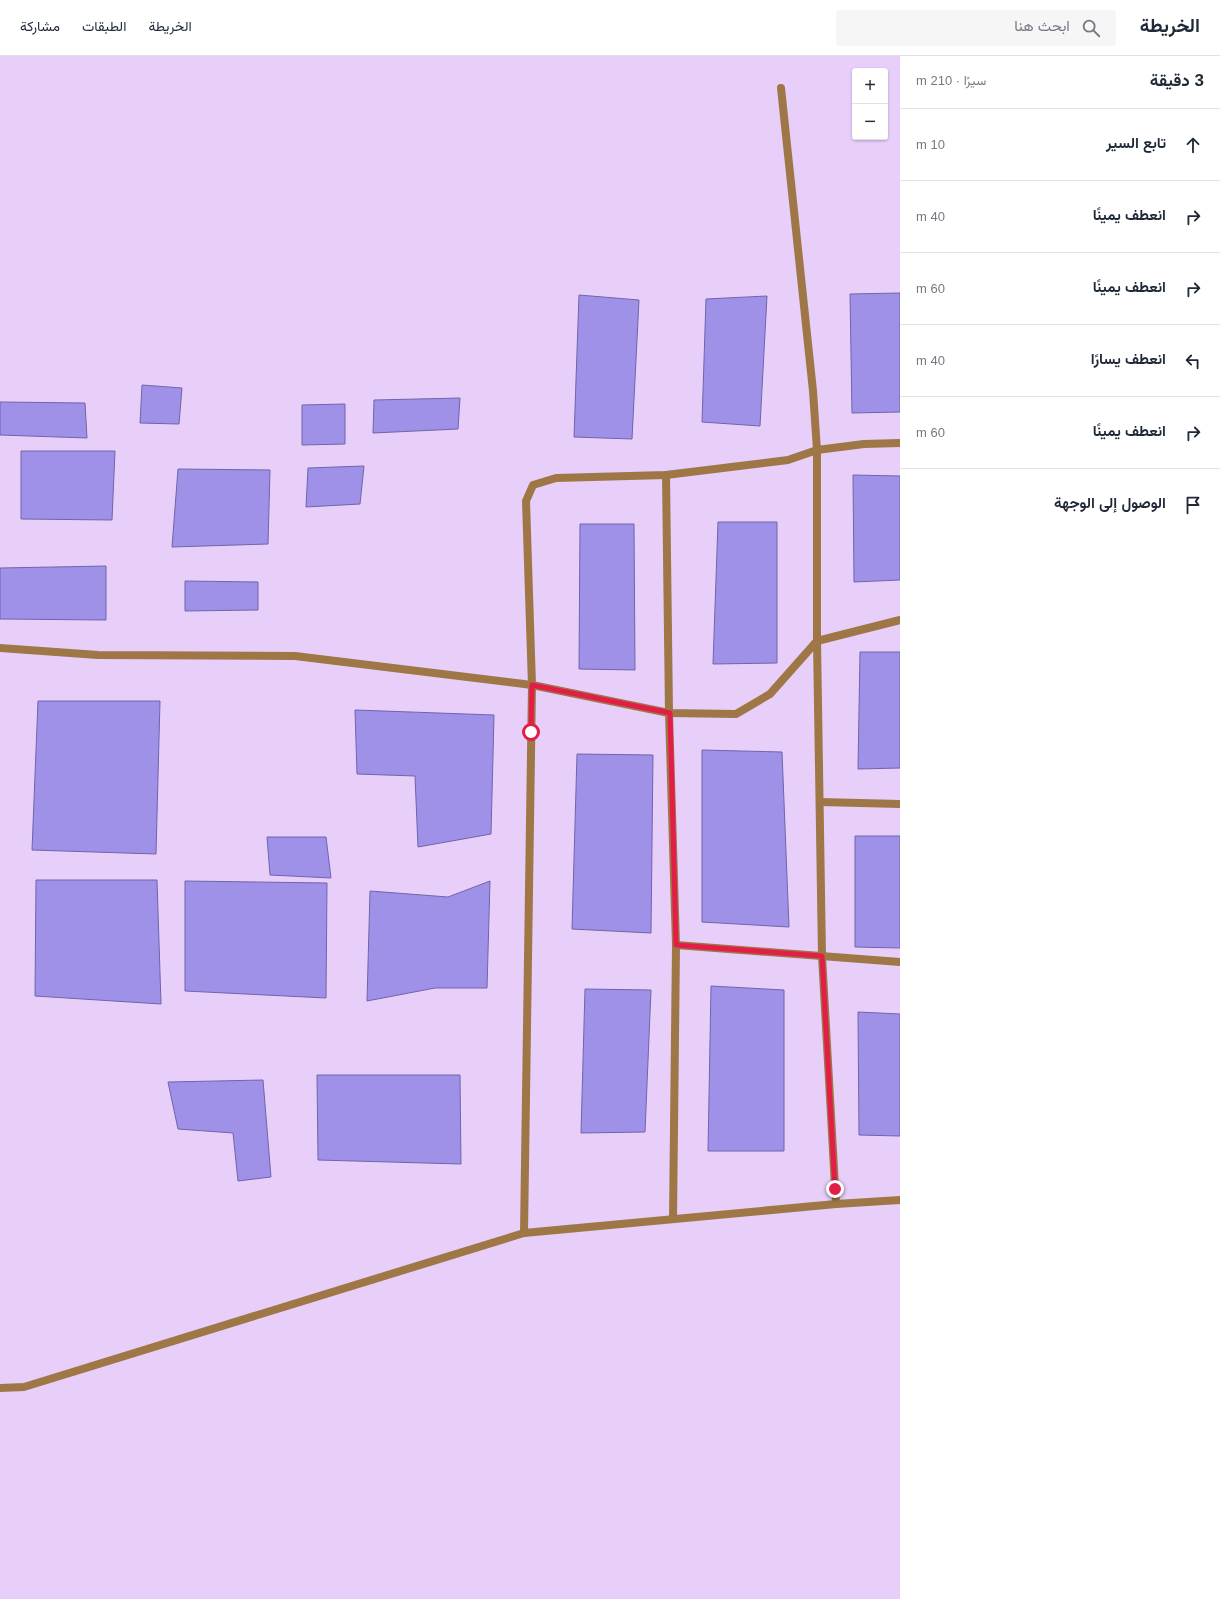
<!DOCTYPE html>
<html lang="ar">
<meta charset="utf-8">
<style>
:root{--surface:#fff;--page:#f6f6f7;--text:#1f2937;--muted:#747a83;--line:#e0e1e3}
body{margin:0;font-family:Helvetica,Vazirmatn,sans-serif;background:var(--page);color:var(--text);direction:rtl}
.controls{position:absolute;right:12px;top:12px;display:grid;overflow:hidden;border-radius:4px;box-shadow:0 1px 3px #0004}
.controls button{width:36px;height:36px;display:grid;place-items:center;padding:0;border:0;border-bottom:1px solid var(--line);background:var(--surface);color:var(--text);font:20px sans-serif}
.stop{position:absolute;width:12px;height:12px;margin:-9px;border:3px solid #e11d48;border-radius:50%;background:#fff}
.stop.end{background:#e11d48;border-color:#fff;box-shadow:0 1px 4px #0008}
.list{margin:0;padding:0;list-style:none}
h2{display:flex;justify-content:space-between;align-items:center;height:52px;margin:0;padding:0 16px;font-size:17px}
h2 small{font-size:13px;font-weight:400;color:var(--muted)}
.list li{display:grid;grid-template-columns:26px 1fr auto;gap:12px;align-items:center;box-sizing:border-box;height:72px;padding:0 16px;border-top:1px solid var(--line)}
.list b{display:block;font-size:15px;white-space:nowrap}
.list em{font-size:13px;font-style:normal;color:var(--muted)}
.icon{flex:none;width:22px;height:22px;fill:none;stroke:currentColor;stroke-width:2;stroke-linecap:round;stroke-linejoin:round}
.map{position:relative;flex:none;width:900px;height:1543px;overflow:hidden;direction:ltr}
header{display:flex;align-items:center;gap:24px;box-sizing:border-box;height:56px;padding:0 20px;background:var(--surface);border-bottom:1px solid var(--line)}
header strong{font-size:19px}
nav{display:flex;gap:22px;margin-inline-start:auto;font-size:14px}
.search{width:280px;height:36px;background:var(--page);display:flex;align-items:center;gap:10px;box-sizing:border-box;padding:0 14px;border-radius:4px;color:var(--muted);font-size:15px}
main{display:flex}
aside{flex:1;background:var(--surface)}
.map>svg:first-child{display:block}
.building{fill:#9f91e8;stroke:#7064aa}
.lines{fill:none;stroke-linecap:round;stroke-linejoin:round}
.minor{stroke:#9f7645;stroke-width:8}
.route{stroke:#e11d48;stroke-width:5}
</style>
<header>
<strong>الخريطة</strong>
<div class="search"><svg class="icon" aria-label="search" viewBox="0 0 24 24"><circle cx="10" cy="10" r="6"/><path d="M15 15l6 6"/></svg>ابحث هنا</div>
<nav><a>الخريطة</a><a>الطبقات</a><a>مشاركة</a></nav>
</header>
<main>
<aside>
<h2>3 دقيقة<small>سيرًا · 210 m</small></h2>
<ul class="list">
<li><svg class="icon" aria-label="ahead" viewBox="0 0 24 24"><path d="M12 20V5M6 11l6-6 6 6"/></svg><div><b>تابع السير</b></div><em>10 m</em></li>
<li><svg class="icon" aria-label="right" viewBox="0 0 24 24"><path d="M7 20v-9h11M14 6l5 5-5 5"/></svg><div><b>انعطف يمينًا</b></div><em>40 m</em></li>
<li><svg class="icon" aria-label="right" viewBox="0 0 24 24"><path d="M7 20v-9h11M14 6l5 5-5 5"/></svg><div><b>انعطف يمينًا</b></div><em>60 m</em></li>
<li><svg class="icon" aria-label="left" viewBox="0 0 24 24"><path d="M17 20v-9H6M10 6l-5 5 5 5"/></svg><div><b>انعطف يسارًا</b></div><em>40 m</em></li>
<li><svg class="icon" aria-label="right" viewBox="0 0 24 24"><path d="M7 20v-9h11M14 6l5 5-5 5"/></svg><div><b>انعطف يمينًا</b></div><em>60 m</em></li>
<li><svg class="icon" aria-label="arrive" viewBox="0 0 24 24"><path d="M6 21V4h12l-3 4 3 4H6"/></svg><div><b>الوصول إلى الوجهة</b></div></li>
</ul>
</aside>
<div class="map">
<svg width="900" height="1543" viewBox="0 0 900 1543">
<rect width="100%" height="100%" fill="#e7cffa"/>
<!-- building -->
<g class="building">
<polygon points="900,237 900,356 852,357 850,238"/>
<polygon points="579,239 639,244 632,383 574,381"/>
<polygon points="767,240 760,370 702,366 706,243"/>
<polygon points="142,329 182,332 179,368 140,367"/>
<polygon points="460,342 458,373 373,377 374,344"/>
<polygon points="0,346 85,347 87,382 0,379"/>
<polygon points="345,348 345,388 302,389 302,349"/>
<polygon points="21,395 115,395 112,464 21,463"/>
<polygon points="364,410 360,448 306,451 308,412"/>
<polygon points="178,413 270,414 268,488 172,491"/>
<polygon points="853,419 900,420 900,524 854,526"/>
<polygon points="718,466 777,466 777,607 713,608"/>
<polygon points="580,468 634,468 635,614 579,613"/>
<polygon points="106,510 106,564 0,563 0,512"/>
<polygon points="185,525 258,526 258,554 185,555"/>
<polygon points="860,596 900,596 900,712 858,713"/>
<polygon points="38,645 160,645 156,798 32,794"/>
<polygon points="355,654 494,659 491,778 418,791 415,720 357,718"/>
<polygon points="702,694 782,696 789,871 702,866"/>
<polygon points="577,698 653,699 651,877 572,873"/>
<polygon points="855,780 900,780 900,892 855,891"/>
<polygon points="267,781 326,781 331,822 270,819"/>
<polygon points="36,824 157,824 161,948 35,940"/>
<polygon points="185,825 327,827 326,942 185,935"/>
<polygon points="490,825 487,932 435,932 367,945 370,835 448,841"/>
<polygon points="711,930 784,934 784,1095 708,1095"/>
<polygon points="585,933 651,934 645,1076 581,1077"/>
<polygon points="858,956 900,958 900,1080 859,1079"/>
<polygon points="317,1019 460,1019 461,1108 318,1104"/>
<polygon points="263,1024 271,1121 238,1125 233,1077 178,1073 168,1026"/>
</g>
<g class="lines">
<!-- minor -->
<g class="minor">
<polyline points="781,32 813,335 817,394 817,585 822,900 836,1148"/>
<polyline points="666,419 669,657 676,889 673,1163"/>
<polyline points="0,592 98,599 295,600 532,629 669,657 736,658 770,638 817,585 900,564"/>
<polyline points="820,746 900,748"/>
<polyline points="676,889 900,906"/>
<polyline points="524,1177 532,629 526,445 533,429 556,422 666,419 788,404 817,394 864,388 900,387"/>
<polyline points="0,1332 24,1331 524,1177 836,1148 900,1144"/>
</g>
</g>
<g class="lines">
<!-- route -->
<polyline class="route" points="531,676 532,629 670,657 676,889 822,900 835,1133"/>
</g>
</svg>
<div class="controls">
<button>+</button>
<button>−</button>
</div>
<div class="stop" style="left:531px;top:676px"></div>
<div class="stop end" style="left:835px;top:1133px"></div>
</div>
</main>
